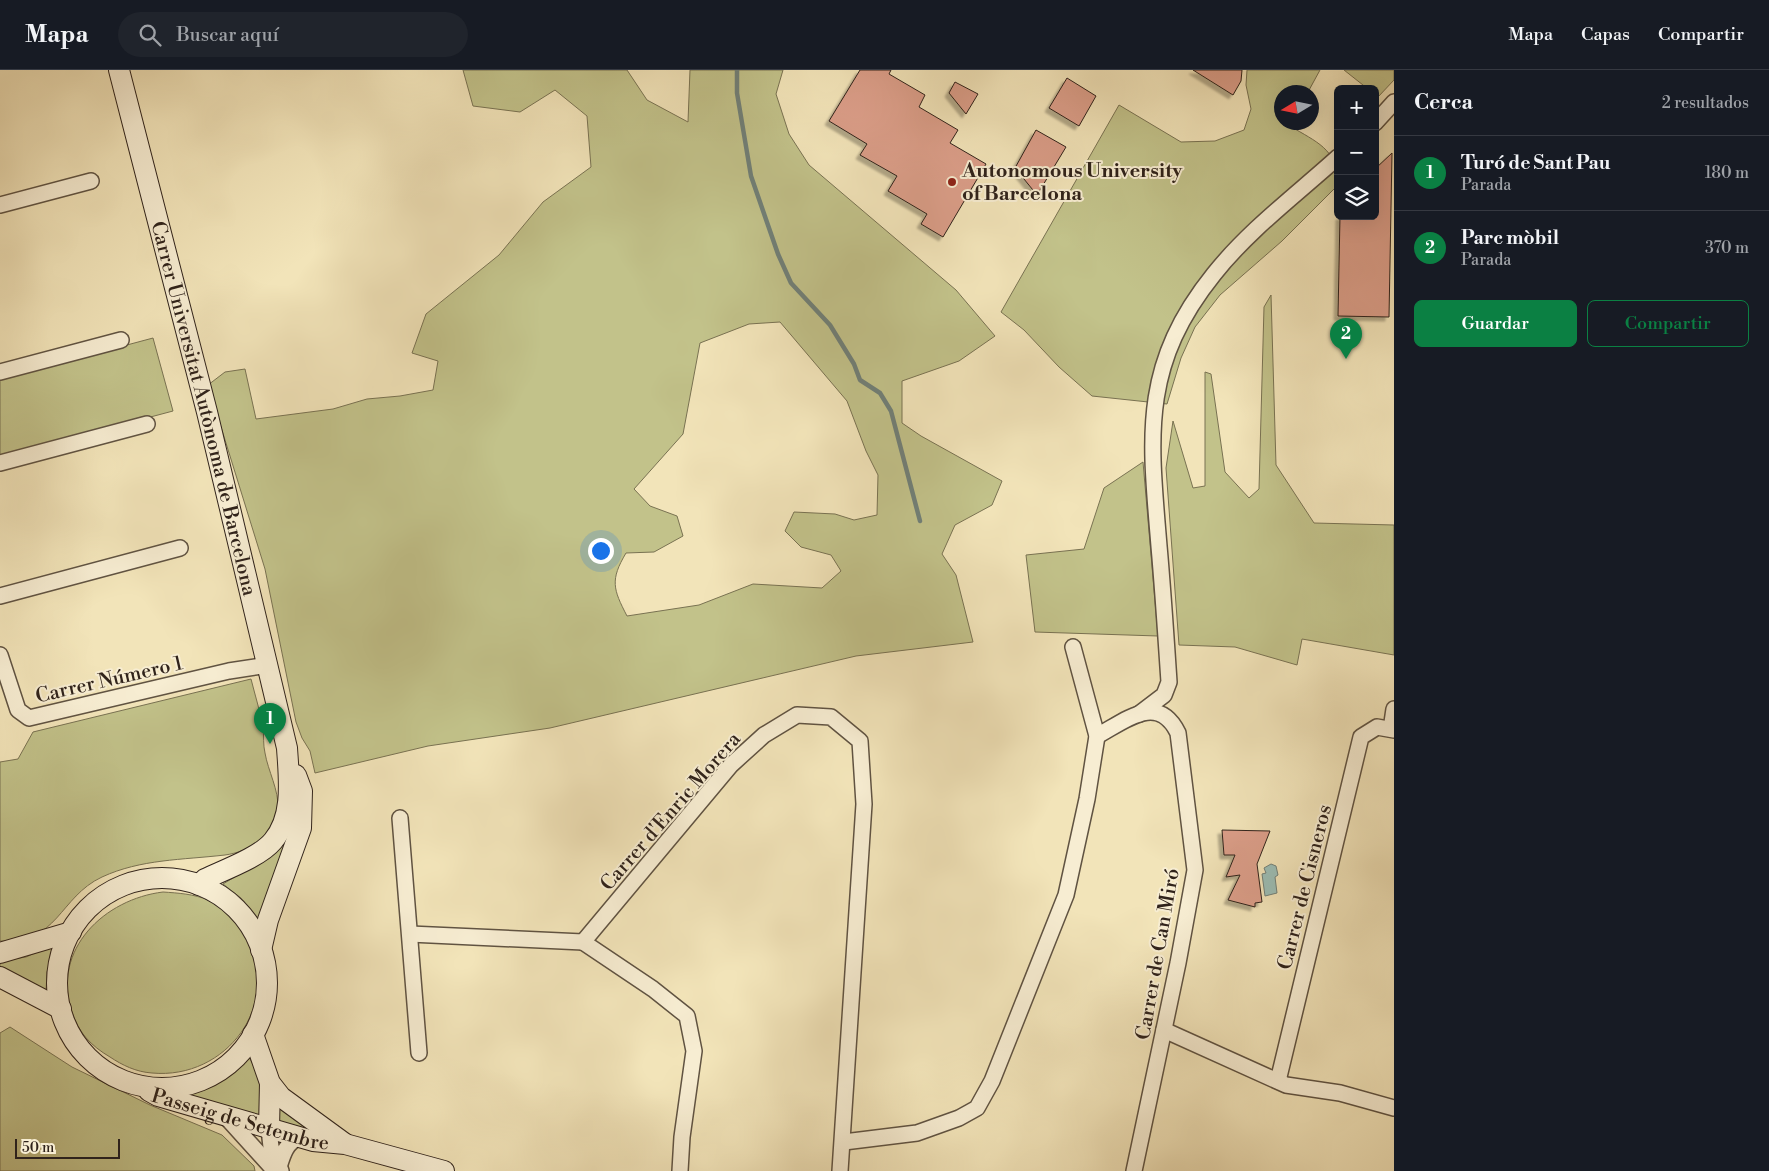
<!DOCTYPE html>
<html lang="es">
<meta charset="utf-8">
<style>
:root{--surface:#171b24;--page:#20242c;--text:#f1f3f6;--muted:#9ea1a6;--line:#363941;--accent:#0b8043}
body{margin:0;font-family:"Libre Bodoni",serif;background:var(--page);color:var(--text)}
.controls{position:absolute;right:15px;top:15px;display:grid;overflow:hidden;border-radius:8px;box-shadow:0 5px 20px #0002}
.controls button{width:45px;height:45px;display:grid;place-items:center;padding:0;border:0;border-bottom:1px solid var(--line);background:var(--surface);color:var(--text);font:25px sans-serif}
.compass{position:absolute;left:1274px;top:15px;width:45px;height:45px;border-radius:50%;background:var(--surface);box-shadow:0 5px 20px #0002;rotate:260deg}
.scale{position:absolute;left:15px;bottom:12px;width:105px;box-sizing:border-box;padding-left:5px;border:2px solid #30231b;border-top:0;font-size:14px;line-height:18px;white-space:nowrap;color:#30231b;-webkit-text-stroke:4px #f7edd2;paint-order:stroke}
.you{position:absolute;left:600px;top:480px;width:18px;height:18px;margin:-12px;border:4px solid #fff;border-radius:50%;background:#1a73e8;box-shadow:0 0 0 8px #1a73e833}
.badge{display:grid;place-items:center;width:32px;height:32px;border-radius:50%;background:var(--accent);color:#fff;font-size:16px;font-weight:700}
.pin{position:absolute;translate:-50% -41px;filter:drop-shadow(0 1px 2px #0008)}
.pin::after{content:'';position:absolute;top:26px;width:18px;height:15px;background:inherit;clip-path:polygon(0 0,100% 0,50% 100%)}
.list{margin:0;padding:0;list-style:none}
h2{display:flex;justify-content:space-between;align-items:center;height:65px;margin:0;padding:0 20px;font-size:21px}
h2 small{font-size:16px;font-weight:400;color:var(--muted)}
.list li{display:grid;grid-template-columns:32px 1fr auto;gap:15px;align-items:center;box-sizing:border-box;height:75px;padding:0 20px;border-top:1px solid var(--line)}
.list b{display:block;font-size:19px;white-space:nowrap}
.list p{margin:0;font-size:16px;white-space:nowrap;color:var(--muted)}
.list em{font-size:16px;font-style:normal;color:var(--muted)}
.actions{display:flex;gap:10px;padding:15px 20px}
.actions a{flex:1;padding:11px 0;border:1px solid var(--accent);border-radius:8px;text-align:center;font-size:18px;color:var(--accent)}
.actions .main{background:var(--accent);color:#fff}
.icon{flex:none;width:28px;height:28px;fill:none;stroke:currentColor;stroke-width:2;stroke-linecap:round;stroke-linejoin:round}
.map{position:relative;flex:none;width:1394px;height:1101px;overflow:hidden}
header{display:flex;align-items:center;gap:30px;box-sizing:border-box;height:70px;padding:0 25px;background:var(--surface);border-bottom:1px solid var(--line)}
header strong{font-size:24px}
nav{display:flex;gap:28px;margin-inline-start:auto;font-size:18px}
.search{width:350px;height:45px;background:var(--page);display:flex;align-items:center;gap:12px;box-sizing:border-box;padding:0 18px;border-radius:28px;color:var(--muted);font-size:19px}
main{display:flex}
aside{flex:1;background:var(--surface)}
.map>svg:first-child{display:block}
.green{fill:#c2c28a;stroke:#797252;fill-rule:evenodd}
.water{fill:#9cbeb6;stroke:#718078}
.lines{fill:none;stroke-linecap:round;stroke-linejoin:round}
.stream{stroke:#718078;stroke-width:4.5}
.building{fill:#db9e89;stroke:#30231b;filter:url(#shadow)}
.street-casing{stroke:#605342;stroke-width:18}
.secondary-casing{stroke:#30231b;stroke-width:22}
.street{stroke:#f7edd2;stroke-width:15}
.secondary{stroke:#f7edd2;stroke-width:20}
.poi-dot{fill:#8f2418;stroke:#f7edd2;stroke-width:2}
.labels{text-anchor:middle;stroke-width:4;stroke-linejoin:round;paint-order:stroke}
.poi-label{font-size:20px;font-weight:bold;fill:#30231b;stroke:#f7edd2;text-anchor:start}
.street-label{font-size:20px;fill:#30231b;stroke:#f7edd2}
</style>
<header>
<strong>Mapa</strong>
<div class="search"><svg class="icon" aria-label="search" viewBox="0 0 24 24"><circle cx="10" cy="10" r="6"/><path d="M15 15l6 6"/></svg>Buscar aquí</div>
<nav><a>Mapa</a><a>Capas</a><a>Compartir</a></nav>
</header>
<main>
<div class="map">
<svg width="1394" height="1101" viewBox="0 0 1394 1101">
<defs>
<filter id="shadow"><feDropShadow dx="-4" dy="4" stdDeviation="1" flood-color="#0004"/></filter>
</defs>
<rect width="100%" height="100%" fill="#f2e4b9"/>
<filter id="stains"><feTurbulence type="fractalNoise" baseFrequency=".004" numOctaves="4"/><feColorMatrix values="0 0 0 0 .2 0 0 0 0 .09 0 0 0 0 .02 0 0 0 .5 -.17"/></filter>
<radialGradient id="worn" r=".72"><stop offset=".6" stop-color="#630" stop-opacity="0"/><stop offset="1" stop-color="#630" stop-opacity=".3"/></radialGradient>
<!-- green -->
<g class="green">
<path d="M463,0H627L647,30L688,52L690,0H783L776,24L789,64L809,95L956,220L995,266L959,291L902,311V353L921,366L1002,411L992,435L955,455L942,484L956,505L973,572L856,586L550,658L428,676L315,703L310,681L302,668L296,652L265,499L208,315L225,302L245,299L256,349L333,339L367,329L400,326L433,320L438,291L412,283L426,244L499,185L543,132L591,97L587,46L555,20L520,42L473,36ZM780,252L847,331L866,381L878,405L877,445L854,450L835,444L794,442L785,461L801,477L831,485L841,501L822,518L753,514L699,535L627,546C613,519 610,510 626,483L654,482L683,466L677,446L650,436L634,419L683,364L700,273L749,254Z"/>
<path d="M1247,0H1320L1308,22H1282V52L1297,53L1295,59C1321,74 1338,82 1338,115L1282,171L1220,225L1195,257L1181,288L1167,334L1092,326L1059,297L1024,260L1001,242L1119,35L1181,72L1215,71L1244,60L1251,39L1246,15Z"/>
<polygon points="1344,0 1394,0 1394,10 1378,27 1375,24 1375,19 1368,19"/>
<polygon points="1271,225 1276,395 1314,453 1394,455 1394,585 1302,569 1297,595 1235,577 1179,575 1166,398 1173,351 1193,418 1205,416 1205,302 1211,304 1225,402 1249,428 1259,419 1264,237"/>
<polygon points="153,268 173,341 0,387 0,309"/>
<polygon points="1143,392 1158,566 1035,562 1026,485 1084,479 1104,418"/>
<path d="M251,609C255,625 260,641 263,657C264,666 263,675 265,683C268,701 279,720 278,739C277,766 248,782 225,785C182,790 141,789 102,807C59,827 58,875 0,871V692L18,689L33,662Z"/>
<polygon points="290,765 260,850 258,849 241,828 223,814 258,793"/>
<path d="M163,822C178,823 194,824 208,830C224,838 237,851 245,867C284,934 226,1010 152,1003C136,1002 122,995 110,987C91,976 78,962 72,942C51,879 105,829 163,822Z"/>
<polygon points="55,874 47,902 46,922 0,899 0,891 26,887"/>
<polygon points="10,957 72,997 150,1035 222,1065 254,1096 255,1101 0,1101 0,963"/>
<polygon points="249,987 266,1020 264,1047 175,1025 217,1011"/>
<polygon points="278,1036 316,1064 274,1050"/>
</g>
<!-- water -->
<polygon class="water" points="1271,794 1276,796 1278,805 1275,807 1277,823 1265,826 1262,804 1266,803 1264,798"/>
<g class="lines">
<!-- stream -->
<polyline class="stream" points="737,0 737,23 751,106 778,184 791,213 830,255 854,294 860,310 880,323 891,341 920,451"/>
</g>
<!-- building -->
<g class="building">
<polygon points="860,0 891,0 889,4 925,25 919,37 958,60 950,73 986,94 943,167 921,154 927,144 888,121 897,106 860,85 867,74 829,51"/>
<polygon points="1193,0 1242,0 1241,11 1233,25"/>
<polygon points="1067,8 1096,26 1079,56 1049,38"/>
<polygon points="955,12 978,24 966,44 949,23"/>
<polygon points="1036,60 1066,77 1037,125 1015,98"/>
<polygon points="1392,83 1389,247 1338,246 1340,146 1375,146 1375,99"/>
<polygon points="1222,760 1270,761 1257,794 1262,832 1255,833 1255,837 1228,830 1240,805 1226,807 1235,785 1224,785"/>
</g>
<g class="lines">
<!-- street casing -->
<g class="street-casing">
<g id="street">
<polyline points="1375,53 1394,32"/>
<polyline points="0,135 91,111"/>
<polyline points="0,302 121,270"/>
<polyline points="0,393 147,354"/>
<polyline points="0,526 180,478"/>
<polyline points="0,585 18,640 29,648 229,601 268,595"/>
<path d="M1139,644L1164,625L1169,612C1166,567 1163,521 1159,476C1150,367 1140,296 1214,204C1249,160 1296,125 1338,87"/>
<polyline points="1391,659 1394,639"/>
<path d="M1097,666C1125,651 1158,622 1178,663L1195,800L1178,893L1134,1101"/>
<polyline points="400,748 419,983"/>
<polyline points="410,864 583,872"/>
<polyline points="583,872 731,695 764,665 797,645 831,647 860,671 864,734 840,1101"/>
<polyline points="583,872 653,919 687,946 694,981 682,1067 680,1101"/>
<polyline points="1164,960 1286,1015 1340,1023 1394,1038"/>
<polyline points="1278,1011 1361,667 1377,657 1394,660"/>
<polyline points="226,1047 275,1101"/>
<polyline points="269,1059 271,1077 281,1101"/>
<polyline points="844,1072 917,1063 959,1048 977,1038 992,1011 1066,825 1087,729 1097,666 1073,577"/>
<path d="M279,1097C283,1084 286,1073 299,1067"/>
</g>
</g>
<!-- secondary casing -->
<g class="secondary-casing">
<g id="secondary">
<path id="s1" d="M119,0L207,342L287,678C289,709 294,746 273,771C260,787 224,800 205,809L199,815"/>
<circle cx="162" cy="913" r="105"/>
<polyline points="261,880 268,850 301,758 302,721 296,705"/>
<polyline points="0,883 71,862"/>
<polyline points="0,907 61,939"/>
<polyline points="253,964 270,1013 281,1027 344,1073"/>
<path id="s2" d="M149,1021L158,1026L313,1071L345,1074L444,1101"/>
<polyline points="269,1059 270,1013"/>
</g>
</g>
<!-- street -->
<use href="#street" class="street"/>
<!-- secondary -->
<use href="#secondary" class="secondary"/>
</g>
<!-- markers -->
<circle class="poi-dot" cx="952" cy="112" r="5"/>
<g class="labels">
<!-- poi labels -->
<g class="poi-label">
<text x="962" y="107">Autonomous University<tspan x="962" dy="23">of Barcelona</tspan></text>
</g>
<!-- street labels -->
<g class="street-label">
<text dy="7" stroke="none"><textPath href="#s1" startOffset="349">Carrer Universitat Autònoma de Barcelona</textPath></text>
<text transform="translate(109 609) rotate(-13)" y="7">Carrer Número 1</text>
<text transform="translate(670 741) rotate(-49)" y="7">Carrer d'Enric Morera</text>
<text transform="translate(1304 817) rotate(-76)" y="7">Carrer de Cisneros</text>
<text transform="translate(1157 884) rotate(-80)" y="7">Carrer de Can Miró</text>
<text dy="7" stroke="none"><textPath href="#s2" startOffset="96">Passeig de Setembre</textPath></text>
</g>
</g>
<rect width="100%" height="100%" filter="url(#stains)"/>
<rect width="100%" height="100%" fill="url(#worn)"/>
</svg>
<div class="controls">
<button>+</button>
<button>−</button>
<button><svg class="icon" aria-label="layers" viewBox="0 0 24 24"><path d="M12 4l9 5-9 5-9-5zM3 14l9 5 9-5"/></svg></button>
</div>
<svg class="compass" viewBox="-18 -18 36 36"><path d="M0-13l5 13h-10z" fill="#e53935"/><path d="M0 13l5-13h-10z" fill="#9ea1a6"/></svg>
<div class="scale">50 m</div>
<div class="you"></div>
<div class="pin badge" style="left:270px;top:674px">1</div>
<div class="pin badge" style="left:1346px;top:289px">2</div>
</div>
<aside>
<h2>Cerca<small>2 resultados</small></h2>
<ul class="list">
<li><span class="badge">1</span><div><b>Turó de Sant Pau</b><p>Parada</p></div><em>180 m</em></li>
<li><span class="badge">2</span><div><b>Parc mòbil</b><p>Parada</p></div><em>370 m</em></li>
</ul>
<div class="actions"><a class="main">Guardar</a><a>Compartir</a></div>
</aside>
</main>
